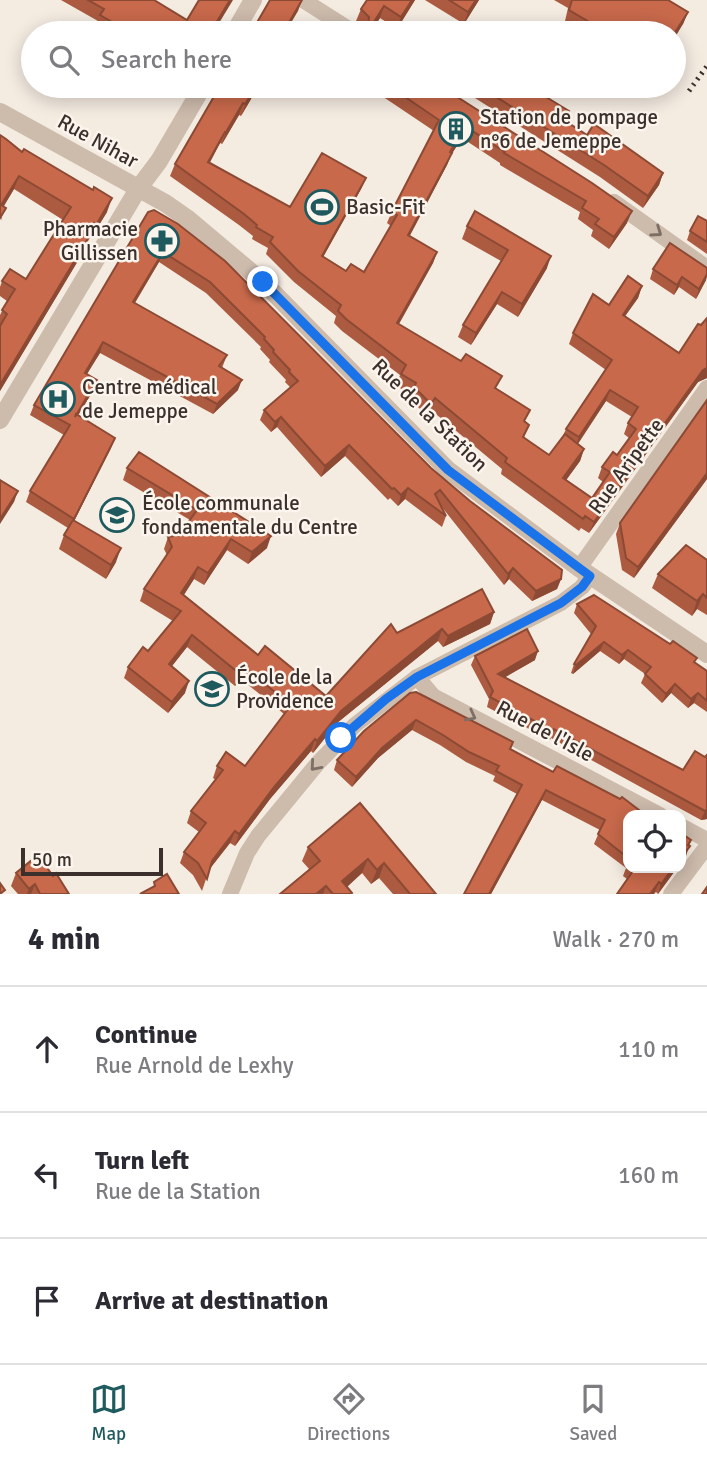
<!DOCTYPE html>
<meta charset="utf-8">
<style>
:root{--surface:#fff;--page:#f2f2f3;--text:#2b2b33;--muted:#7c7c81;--line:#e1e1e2;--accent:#1f5a5e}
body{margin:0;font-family:Signika,sans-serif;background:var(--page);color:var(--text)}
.controls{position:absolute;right:21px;bottom:21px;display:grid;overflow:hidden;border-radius:14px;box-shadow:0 4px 18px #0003}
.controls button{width:63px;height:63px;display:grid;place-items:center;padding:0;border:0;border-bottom:2px solid var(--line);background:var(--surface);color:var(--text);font:35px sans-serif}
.scale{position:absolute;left:21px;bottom:18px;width:142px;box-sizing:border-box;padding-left:7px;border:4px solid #3b302b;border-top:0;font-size:19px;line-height:24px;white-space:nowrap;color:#3b302b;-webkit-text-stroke:5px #fbf5ee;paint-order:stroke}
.stop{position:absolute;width:21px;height:21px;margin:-16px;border:5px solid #1a73e8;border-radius:50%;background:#fff}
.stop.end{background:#1a73e8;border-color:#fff;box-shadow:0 2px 7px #0008}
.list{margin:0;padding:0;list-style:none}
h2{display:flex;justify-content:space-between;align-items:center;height:91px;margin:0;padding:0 28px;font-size:30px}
h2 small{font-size:23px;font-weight:400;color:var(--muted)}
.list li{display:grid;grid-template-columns:46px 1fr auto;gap:21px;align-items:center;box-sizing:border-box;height:126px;padding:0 28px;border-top:2px solid var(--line)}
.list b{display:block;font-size:26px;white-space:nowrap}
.list p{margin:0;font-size:23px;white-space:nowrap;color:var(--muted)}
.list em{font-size:23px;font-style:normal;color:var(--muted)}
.icon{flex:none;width:38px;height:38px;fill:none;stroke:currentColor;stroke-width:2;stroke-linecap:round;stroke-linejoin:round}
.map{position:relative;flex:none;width:707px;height:894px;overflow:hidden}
.search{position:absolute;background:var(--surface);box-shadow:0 4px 18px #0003;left:21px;right:21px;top:21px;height:77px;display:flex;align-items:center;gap:18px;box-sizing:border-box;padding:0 24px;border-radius:38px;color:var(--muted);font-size:26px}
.sheet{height:469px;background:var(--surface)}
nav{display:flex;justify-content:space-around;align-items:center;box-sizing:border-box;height:98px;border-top:2px solid var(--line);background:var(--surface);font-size:19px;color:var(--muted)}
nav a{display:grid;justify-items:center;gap:4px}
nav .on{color:var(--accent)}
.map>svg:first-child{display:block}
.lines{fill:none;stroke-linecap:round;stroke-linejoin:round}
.minor{stroke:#cdbbac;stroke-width:16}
.tertiary{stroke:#cdbbac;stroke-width:18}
.rail{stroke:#3b302b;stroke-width:5;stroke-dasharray:2 5;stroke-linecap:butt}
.wall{fill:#ac5a40;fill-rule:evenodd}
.shaded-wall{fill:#8c4a34}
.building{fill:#c8694b;stroke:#8c4a34;stroke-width:2}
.oneway{stroke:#7d6f65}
.route{stroke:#1a73e8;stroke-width:9}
.labels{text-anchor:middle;stroke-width:5;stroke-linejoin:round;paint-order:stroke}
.poi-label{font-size:21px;fill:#3b302b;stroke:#fbf5ee;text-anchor:start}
.street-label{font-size:21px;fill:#3b302b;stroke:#fbf5ee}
</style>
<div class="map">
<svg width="707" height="894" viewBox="0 0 707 894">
<rect width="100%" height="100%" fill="#f4ebe1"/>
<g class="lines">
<!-- minor -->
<g class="minor">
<polyline points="303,0 355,33"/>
<polyline points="614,202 707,268"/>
<polyline points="579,568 707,388"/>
<polyline points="417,677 433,696 660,815"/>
<polyline points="681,826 707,840"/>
<polyline points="230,894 247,853 258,836 318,763 355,725 417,677 561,603 582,587 590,576"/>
<polyline points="671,894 707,846"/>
</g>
<!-- tertiary -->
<g class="tertiary">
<polyline points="234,33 253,0"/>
<polyline points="0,112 165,203 188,219 263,282 448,470 579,568 707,654"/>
<polyline points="0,420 138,189 159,161 203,86"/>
</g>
<!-- rail -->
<polyline class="rail" points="689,91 707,66"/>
</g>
<!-- wall -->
<g class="wall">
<polygon points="61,0 154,0 187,20 213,33 105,33 96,27 98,21"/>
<polygon points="367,0 415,0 397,29 380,18 370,33 349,33 352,29 360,32 364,29 356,21 361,9"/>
<polygon points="425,0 479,0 464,24"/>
<polygon points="554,0 668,0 688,12 683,24 674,33 584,33 565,21 568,8"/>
<path d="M220,86H256L251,99L241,116L239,115L222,144L220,143L209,163L290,207L366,178L361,189L323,257L346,271L364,272L391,226L387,223L392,211L434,131L367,86H440L627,223L609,249L591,236L593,230L578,219L580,212L500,165V163L462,138L451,155L447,165L409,236L437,252L433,263L399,324L497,389L526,422L524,438L549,455L563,436L566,429L606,370L569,344L573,333L609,305L642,286L638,298L625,316L679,353L707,318V378L698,382L589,533L581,528L579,531L501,474L502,469L431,410L427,416L409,398L411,394L396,386L400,375L342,331L334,323L336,316L294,282L266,254L268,248L252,239L253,236L239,225L170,176L175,164ZM606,401L632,417L628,423L624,434L629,438L617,455L602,467L598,478L603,482L592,498L566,480L580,461L584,449L578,444Z"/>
<polygon points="456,86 528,86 566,121 587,135 663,173 659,185 643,208 600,177"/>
<polygon points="0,135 22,152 107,212 91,238 90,237 82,254 0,391 0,315 7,301 0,296 0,287 2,281 26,279 63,220 14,189 4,206 1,221"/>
<polygon points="148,212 431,468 561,579 557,589 532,601 509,579 504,585 441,506 446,516 442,527 405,499 398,506 390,498 388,500 345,456 321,477 277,427 271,432 260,420 264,410 290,387 285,382 286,380 269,362 270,360 260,349 261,347 206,293 159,262 135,303 227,355 222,368 238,390 213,414 100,353 86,374 97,380 93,391 78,415 111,448 74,521 116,562 106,579 59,549 64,535 68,528 26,502 30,491 64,435 30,415 34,405"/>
<polygon points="707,221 707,254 687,240 690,231"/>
<polygon points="467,226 547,268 518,317 497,304 471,345 458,337 463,325 501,261 462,239"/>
<polygon points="707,268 707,276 706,280 696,299 679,287 674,295 650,279 653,269"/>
<polygon points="707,400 707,479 634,578 622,570 616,534 620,523"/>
<polygon points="127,468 267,548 248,564 227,550 204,585 194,579 184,595 258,655 326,696 397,633 494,612 490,624 443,647 438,641 337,723 313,753 311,751 270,799 235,846 230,843 209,870 202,891 193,875 180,863 184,852 199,832 187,823 191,811 216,780 213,778 217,766 245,766 284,714 241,679 235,686 187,647 172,666 185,693 168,713 124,678 128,667 148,651 173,621 140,601 144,589 167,555 164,549 168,537 179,535 190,520 123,480"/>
<polygon points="707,560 707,615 697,609 692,616 652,588 658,574"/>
<polygon points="577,604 695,662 707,671 707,712 694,703 688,708 671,693 662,703 641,683 645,674 624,659 619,664 600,651 573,674 571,673 574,664 591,634 574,613"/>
<polygon points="475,656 535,660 505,677 683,770 707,755 707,819 701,820 551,738 550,740 487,707 489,699 471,665"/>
<polygon points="410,693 628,815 628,868 677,868 658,894 656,892 654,894 617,894 627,879 623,876 626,868 594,844 600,830 542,800 491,894 464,894 517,794 493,781 495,776 466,762 440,745 412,730 378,758 352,787 334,770 337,760"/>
<polygon points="360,803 436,894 393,894 379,878 371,884 362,873 347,887 351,894 280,894 309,869 302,861 308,847"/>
<polygon points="16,873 53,876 69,894 18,894 11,886"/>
</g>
<!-- shaded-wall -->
<g class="shaded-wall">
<polygon points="230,0 233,0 213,33 210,33"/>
<polygon points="302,0 298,11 285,33 283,33"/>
<polygon points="412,0 415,0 397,29 401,17"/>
<polygon points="476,0 479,0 464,24 468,12"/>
<polygon points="384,6 380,18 370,33 367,33"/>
<polygon points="688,12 683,24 674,39 674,34"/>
<polygon points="254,86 256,86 251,99 241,116"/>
<polygon points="243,103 239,115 222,144 226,132"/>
<polygon points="466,127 462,138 451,155 447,165 404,247 408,235 450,152"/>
<polygon points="225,132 220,143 204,174 208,162"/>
<polygon points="663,173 659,185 643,208 648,196"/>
<polygon points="19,176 14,189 0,212 1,205"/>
<polygon points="366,178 361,189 317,268 322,256"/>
<polygon points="112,198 107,212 91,238 96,225"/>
<polygon points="632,211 627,223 609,249 614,237"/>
<polygon points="94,223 82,254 0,391 0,385"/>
<polygon points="163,252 159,262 129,312 133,302"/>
<polygon points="437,252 433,263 393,334 397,323"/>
<polygon points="551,256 547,268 518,317 522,304"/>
<polygon points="707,274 706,280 696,299 699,289"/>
<polygon points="682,277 679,287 674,295 677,285"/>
<polygon points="642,286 638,298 618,326 623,315"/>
<polygon points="502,292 497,304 471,345 476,333"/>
<polygon points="103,342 100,353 81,384 85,373"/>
<polygon points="707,368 707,378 698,382 589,533 594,522 703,370"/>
<polygon points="97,380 93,391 71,427 75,417"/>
<polygon points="242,380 238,390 213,414 217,404"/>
<polygon points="610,390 606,401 574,449 579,437"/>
<polygon points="281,417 277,427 271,432 275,422"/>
<polygon points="115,438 111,448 70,529 74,519"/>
<polygon points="349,445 345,456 321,477 325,466"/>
<polygon points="584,449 580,461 559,490 563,478"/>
<polygon points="707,473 707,479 634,578 638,567"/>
<polygon points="408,488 405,499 398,506 401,495"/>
<polygon points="18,491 14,502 0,524 0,519"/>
<polygon points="271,536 267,548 248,564 252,552"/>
<polygon points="231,539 227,550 204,585 208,573"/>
<polygon points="121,548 116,562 106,579 111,565"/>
<polygon points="198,567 194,579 177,605 181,593"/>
<polygon points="513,568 509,579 504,585 508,574"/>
<polygon points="561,579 557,589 532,601 536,591"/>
<polygon points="703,594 697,609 692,616 697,601"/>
<polygon points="494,612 490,624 443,647 448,636"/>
<polygon points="442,629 438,641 337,723 313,753 317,741 341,711"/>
<polygon points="192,635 187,647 164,676 169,664"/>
<polygon points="604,642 600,651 573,674 576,665"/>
<polygon points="628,650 624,659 619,664 622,655"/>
<polygon points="538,651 535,660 495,683 498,674"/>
<polygon points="245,668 241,679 235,686 240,674"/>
<polygon points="189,681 185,693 168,713 172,702"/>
<polygon points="675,684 671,693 662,703 666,694"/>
<polygon points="698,693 694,703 688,708 691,699"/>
<polygon points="416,720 412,730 378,758 352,787 356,777 382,748"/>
<polygon points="315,739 311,751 270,799 235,846 239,834 274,787"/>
<polygon points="546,790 542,800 491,894 489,894"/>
<polygon points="707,810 707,819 701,820 705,811"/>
<polygon points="235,831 230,843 207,872 212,861"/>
<polygon points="691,840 686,856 681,863 681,858"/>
<polygon points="368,859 362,873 339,894 342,881"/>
<polygon points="384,863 379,878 371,884 377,870"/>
<polygon points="673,868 677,868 658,894 661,884"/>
<polygon points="659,882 654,894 650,894"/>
<polygon points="35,884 31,894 27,894 29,889"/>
<polygon points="326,886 323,894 316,894"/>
</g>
<!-- building -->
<g class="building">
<polygon points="88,0 154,0 187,20 199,0 230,0 210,33 131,33 100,15 104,9"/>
<polygon points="270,0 302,0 283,33 251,33"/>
<polygon points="367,0 412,0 401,17 384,6 367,33 349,33 352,29 360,32 368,26 369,17 361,9"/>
<polygon points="449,0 476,0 468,12"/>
<polygon points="572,0 668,0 688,12 674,34 608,33 569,10"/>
<polygon points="220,86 254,86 256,87 245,104 243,103 226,132 225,132 208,162 290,207 322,153 366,178 322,256 346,271 351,264 364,272 397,215 392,211 439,120 389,86 440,86 592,183 632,211 614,237 595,224 599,219 582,208 586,201 504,153 505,152 466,127 450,152 452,153 408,235 437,252 397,323 461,361 466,354 502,376 495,388 530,410 524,421 529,425 523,437 549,455 565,434 584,449 563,478 592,498 610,472 602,467 613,452 617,455 636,429 628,423 638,407 610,390 579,437 566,429 612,360 573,333 593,294 609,305 628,276 642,286 623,315 679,353 698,324 701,325 707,318 707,368 703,370 594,522 585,516 583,519 505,462 507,458 435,398 431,404 414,387 416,383 401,374 406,365 346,319 338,311 341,305 298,271 270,242 273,237 256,227 257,225 244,214 175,164"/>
<polygon points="479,86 528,86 569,111 564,120 587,135 594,124 663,173 648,196 604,165"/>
<polygon points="0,135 6,139 22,152 24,149 93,190 94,187 112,198 96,225 94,223 87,240 0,385 0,326 7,314 2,310 15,289 2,281 10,269 26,279 71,207 19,176 1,205 6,208 0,218"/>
<polygon points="154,210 178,224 225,261 431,468 470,501 562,570 561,579 536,591 513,568 508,574 440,490 435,494 446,516 408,488 401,495 394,488 392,489 349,445 325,466 281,417 275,422 264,410 298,381 289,372 290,370 273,352 274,350 264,339 265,337 210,282 163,252 133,302 227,355 219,366 242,380 217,404 103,342 85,373 97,380 75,417 76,414 115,438 74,519 30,491 70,425 34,405 148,212"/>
<polygon points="475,211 551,256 522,304 502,292 476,333 463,325 508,250 467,226"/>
<polygon points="698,216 707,221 707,242 690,231"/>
<polygon points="670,243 707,268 707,274 699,289 682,277 677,285 653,269"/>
<polygon points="707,400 707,473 638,567 626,558 620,523"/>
<polygon points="139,452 271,536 252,552 231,539 208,573 198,567 181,593 258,655 265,646 326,696 391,624 397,633 482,589 494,612 448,636 442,629 341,711 317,741 315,739 274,787 239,834 235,831 212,861 207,879 198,863 184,852 206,823 191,811 223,770 217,766 226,752 245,766 291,705 245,668 240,674 192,635 169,664 189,681 172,702 128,667 143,647 148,651 181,611 144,589 172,547 168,537 179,535 197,510 127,468"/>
<polygon points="0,480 18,491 0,519"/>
<polygon points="73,520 121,548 111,565 64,535"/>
<polygon points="686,545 707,560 707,598 703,594 697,601 658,574"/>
<polygon points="594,595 670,644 673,641 697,658 694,662 707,671 707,701 698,693 691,699 675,684 666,694 645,674 651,667 628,650 622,655 604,642 576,665 574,664 596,626 577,604"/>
<polygon points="527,629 538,651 498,674 683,770 695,751 705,757 707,755 707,810 705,811 554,729 553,731 490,697 493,691 475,656"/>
<polygon points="416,692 513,742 510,749 553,772 557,766 620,799 622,797 643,813 651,813 654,815 628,815 628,858 598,834 605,820 546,790 489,894 464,894 522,785 496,771 499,766 469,752 443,735 416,720 382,748 356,777 337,760 364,731 410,693"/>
<polygon points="360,803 436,894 410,894 384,863 377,870 368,859 342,881 352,893 351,894 333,894 326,886 316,894 280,894 320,861 308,847"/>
<polygon points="681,833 691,840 688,845 690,846 681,858"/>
<polygon points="38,855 53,876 56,873 69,894 40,894 35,884 29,889 16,873"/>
<polygon points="629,868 673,868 661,884 659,882 650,894 617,894 633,871"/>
<polygon points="167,874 179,894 140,894 155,886 154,882"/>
<polygon points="0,883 5,890 0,894"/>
<polygon points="707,887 707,894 702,894"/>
</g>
<!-- one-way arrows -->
<defs><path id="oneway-chevron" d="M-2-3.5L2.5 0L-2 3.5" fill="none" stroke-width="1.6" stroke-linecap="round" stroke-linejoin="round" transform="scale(1.75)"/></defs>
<g class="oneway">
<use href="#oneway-chevron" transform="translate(657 232) rotate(35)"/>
<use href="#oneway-chevron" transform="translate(471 716) rotate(28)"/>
<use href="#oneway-chevron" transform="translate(315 766) rotate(131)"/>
</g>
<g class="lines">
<!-- route -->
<polyline class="route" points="263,282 448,470 590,576 582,587 561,603 417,677 386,699 341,738"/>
</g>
<!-- icons -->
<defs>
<g id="building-ring" transform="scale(1.75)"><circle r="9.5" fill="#fbf5ee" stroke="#1f5a5e" stroke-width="1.5"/><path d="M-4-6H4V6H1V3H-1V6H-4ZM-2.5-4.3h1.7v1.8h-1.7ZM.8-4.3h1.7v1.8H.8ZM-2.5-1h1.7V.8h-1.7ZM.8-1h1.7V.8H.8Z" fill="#1f5a5e"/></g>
<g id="stadium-ring" transform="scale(1.75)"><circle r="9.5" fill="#fbf5ee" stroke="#1f5a5e" stroke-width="1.5"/><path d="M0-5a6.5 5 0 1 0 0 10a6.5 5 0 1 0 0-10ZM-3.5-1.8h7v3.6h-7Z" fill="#1f5a5e"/></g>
<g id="pharmacy-ring" transform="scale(1.75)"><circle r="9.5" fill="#fbf5ee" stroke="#1f5a5e" stroke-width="1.5"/><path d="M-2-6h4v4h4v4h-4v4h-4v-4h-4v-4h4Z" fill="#1f5a5e"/></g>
<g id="hospital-ring" transform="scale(1.75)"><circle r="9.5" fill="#fbf5ee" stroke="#1f5a5e" stroke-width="1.5"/><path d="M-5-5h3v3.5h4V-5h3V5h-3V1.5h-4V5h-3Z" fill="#1f5a5e"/></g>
<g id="school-ring" transform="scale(1.75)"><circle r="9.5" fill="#fbf5ee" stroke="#1f5a5e" stroke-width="1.5"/><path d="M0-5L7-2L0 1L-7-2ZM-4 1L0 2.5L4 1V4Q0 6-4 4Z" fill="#1f5a5e"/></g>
</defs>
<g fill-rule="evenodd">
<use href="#building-ring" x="456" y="129"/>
<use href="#stadium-ring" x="322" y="207"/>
<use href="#pharmacy-ring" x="162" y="241"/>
<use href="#hospital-ring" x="58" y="399"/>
<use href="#school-ring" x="117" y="515"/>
<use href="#school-ring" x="212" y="689"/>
</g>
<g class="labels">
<!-- poi labels -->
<g class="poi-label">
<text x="480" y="124">Station de pompage<tspan x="480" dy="24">n°6 de Jemeppe</tspan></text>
<text x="346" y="214">Basic-Fit</text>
<text x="138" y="236" text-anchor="end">Pharmacie<tspan x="138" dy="24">Gillissen</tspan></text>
<text x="82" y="394">Centre médical<tspan x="82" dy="24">de Jemeppe</tspan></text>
<text x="142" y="510">École communale<tspan x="142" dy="24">fondamentale du Centre</tspan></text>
<text x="236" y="684">École de la<tspan x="236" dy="24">Providence</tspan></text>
</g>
<!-- street labels -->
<g class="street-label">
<text transform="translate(98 141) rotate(29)" y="7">Rue Nihar</text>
<text transform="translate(430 415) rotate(44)" y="7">Rue de la Station</text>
<text transform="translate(626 466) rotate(-54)" y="7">Rue Aripette</text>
<text transform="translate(545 731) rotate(28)" y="7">Rue de l'Isle</text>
</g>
</g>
</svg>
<div class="controls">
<button><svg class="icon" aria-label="locate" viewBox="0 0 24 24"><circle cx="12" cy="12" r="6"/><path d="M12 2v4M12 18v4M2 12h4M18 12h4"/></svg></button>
</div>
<div class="scale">50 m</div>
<div class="stop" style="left:341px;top:738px"></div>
<div class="stop end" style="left:263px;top:282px"></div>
<div class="search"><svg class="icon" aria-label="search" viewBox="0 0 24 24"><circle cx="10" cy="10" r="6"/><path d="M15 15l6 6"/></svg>Search here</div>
</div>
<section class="sheet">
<h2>4 min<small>Walk · 270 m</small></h2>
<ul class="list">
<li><svg class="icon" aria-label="ahead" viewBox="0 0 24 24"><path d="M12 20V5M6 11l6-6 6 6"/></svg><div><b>Continue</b><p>Rue Arnold de Lexhy</p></div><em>110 m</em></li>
<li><svg class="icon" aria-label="left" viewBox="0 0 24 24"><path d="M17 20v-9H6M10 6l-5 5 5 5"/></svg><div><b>Turn left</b><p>Rue de la Station</p></div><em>160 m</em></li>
<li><svg class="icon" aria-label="arrive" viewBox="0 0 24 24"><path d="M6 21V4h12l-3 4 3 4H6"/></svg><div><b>Arrive at destination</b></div></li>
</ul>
</section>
<nav>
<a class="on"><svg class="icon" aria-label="map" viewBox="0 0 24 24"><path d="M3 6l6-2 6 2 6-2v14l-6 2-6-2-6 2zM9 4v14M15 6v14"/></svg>Map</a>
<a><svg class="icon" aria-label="directions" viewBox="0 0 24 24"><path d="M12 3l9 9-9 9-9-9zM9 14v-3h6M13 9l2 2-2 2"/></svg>Directions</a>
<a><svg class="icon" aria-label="saved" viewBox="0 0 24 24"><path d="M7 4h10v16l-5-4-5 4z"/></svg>Saved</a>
</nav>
